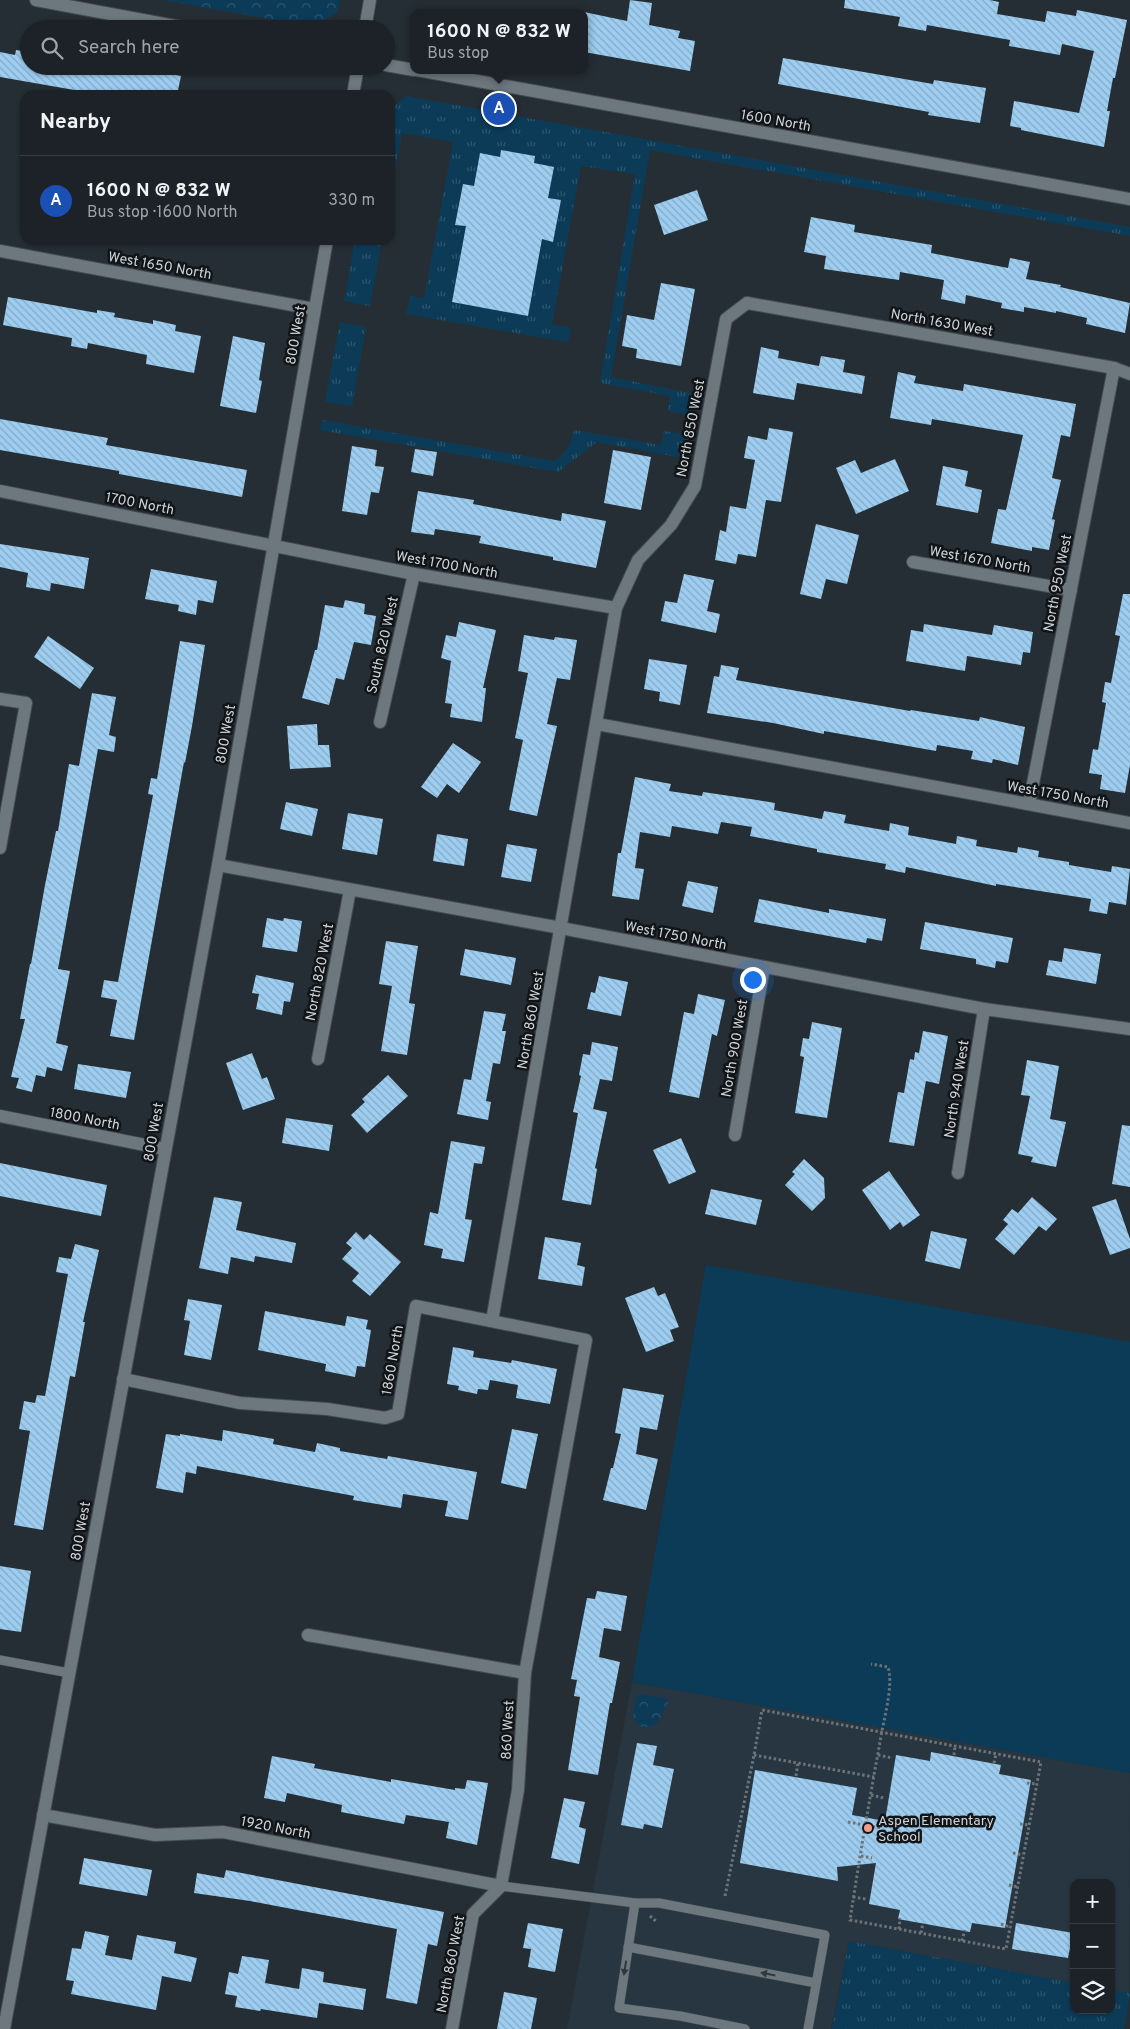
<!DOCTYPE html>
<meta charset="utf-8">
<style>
:root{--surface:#1c2227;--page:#292f33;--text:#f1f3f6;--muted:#a0a4a7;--line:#3a3f44;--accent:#b45309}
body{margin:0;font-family:Overpass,sans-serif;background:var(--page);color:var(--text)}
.controls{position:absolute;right:15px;bottom:15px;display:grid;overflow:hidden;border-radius:10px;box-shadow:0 1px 4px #0004}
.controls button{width:45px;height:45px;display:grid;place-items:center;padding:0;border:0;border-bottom:1px solid var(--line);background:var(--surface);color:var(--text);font:25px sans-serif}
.you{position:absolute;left:752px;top:979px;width:18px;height:18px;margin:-12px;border:4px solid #fff;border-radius:50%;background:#1a73e8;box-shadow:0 0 0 8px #1a73e833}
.badge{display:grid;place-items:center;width:32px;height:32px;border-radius:50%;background:var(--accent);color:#fff;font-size:16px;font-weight:700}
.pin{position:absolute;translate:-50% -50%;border:2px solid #fff;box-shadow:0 1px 5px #0006}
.popup{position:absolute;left:410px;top:9px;width:178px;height:65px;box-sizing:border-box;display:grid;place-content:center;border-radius:10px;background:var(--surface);filter:drop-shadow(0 1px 4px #0005);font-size:16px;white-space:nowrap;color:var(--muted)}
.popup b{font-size:19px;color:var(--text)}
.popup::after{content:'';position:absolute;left:50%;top:100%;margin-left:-10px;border:10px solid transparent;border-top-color:var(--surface)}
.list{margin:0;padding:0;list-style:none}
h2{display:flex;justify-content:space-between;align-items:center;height:65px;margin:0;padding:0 20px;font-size:21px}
h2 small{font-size:16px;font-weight:400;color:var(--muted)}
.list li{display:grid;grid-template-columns:32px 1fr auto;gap:15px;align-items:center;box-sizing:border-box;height:90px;padding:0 20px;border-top:1px solid var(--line)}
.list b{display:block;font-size:19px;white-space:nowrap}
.list p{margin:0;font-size:16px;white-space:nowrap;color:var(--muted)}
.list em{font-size:16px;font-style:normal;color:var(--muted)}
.icon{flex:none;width:28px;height:28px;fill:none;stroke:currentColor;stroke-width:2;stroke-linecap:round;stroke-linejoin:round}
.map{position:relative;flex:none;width:1130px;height:2029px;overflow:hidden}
.search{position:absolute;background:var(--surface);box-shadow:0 1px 4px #0004;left:20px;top:20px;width:375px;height:55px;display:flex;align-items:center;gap:12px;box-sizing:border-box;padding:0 18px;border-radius:28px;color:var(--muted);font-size:19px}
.panel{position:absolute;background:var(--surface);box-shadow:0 1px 4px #0004;left:20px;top:90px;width:375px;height:155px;border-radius:15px}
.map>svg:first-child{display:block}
.built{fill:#283641}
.grass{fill:url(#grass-tufts);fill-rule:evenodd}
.park{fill:url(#park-crowns)}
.garden{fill:#0c3b58}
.building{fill:url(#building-back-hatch)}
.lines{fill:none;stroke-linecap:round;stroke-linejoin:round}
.lane-casing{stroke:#444b51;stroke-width:10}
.street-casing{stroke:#444b51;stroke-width:14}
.secondary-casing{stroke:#444b51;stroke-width:14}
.path{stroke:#6d7479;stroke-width:3;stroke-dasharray:2.5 2.5;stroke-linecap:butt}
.lane{stroke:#6d777e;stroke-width:9}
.street{stroke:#6d777e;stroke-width:12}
.secondary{stroke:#6d777e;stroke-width:12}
.oneway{fill:#32373c}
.poi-dot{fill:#f49d8d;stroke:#121518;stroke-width:2}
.labels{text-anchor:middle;stroke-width:5;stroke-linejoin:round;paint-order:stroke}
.street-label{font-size:14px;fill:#cfd4d8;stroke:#121518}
.poi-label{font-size:14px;fill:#cfd4d8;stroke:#121518;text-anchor:start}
</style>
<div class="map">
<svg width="1130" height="2029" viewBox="0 0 1130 2029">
<defs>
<pattern id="grass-tufts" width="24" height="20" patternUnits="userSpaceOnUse" patternTransform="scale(1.25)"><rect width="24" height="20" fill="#0c3b58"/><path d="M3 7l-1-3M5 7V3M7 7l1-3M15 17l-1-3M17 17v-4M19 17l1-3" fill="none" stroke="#2e566f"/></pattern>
<pattern id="park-crowns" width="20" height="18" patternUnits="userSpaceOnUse" patternTransform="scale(1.25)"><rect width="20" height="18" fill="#0c3b58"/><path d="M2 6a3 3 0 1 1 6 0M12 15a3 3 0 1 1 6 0" fill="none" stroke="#2e566f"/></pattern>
<pattern id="building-back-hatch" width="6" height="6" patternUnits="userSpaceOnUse" patternTransform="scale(1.25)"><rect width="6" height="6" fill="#9dcdf0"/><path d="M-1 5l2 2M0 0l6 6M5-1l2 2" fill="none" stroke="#85aac4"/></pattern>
</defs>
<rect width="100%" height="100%" fill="#252e34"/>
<!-- built -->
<polygon class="built" points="632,1682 1130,1773 1129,1993 1111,1990 1111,1883 1074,1883 1074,1983 849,1941 831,2029 567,2029"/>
<!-- grass -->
<g class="grass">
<path d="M406,96L1130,227V236L650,150L611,377L699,395L697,408L687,415L668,411L670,396L600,383L635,174L581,166L552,324L571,328L568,342L406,314L410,296L424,298L453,142L402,133L390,198V110ZM501,150L535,156L534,163L553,167L548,198L561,200L553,241L542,239L528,316L452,302L466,226L455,224L463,184L474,186L499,157Z"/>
<polygon points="355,240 382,240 370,306 344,301"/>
<polygon points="340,322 366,327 352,406 325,402"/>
<path d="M322,420L554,461C566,453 571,444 574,430L661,445L664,431L683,434L691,444L688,459L597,442L558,472L320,430Z"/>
<polygon points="849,1941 1074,1983 1074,2010 1111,2010 1111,1990 1130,1993 1124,2029 832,2029"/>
</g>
<!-- park -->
<g class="park">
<polygon points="163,0 340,0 338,11 321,23 298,24"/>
<path d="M638,1694L667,1698L668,1704C658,1717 662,1728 641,1727L633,1719L635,1702Z"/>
</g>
<!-- garden -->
<polygon class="garden" points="706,1265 1130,1342 1130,1773 632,1682"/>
<!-- building -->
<g class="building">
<polygon points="630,0 652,3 649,25 680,31 678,38 695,41 690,71 584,52 584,12 627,21"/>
<polygon points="845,0 990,0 999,2 997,14 1045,22 1047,11 1076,16 1077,10 1127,20 1115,78 1113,78 1107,111 1110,111 1104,147 1021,130 1021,128 1010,126 1014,101 1079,113 1094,51 1062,44 1060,55 1009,46 1010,40 927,25 926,31 898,26 900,17 844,8"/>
<polygon points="16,50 29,52 29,66 110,66 144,72 144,69 181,76 177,95 103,95 0,77 0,52 15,55"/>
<polygon points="783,58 933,84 934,80 986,88 980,123 928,115 929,112 778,84"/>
<polygon points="501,150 535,156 534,163 554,167 548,198 561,200 553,242 542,239 528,316 452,302 466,226 455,225 463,184 474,186 480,153 500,157"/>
<polygon points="697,190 708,220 664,235 654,205"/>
<polygon points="811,217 855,225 854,232 932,245 931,253 1008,268 1010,258 1030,262 1026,279 1061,285 1060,287 1130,303 1125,333 1086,324 1087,318 1056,311 1056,313 1024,307 1024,312 1001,308 1002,303 966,295 965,304 941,299 944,280 900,272 899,280 824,269 826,256 804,252"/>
<polygon points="661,283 695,289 681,366 636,358 637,349 622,346 627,315 654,320"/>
<polygon points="8,297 97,313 97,310 115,313 114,317 153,324 153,320 176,325 175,331 201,336 194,373 146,364 147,355 88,343 87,349 71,346 72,338 3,325"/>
<polygon points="233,336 265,343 259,380 262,381 256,413 220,406"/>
<polygon points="761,347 779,351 778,358 819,366 821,356 845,360 843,372 865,376 862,394 797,383 794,400 753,393"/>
<polygon points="898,372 916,376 914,383 963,391 964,384 1076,404 1070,437 1061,435 1052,478 1061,480 1052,519 1055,520 1049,550 1032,547 1032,551 991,543 998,509 1006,510 1023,435 932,419 931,425 890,418"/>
<polygon points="0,419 108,438 106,445 247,470 242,497 119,474 119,471 0,450"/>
<polygon points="769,428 793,432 781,502 766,500 756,557 738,554 736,564 715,560 720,530 726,532 730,506 746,509 755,460 744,458 748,436 767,440"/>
<polygon points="352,446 377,450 375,466 384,467 379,493 371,492 367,515 342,511"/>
<polygon points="415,449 437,452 433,476 411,472"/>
<polygon points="613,450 651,457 641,510 604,503"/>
<polygon points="895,459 909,491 856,514 836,468 855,460 861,473"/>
<polygon points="943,466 968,471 965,486 982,490 978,513 936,505"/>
<polygon points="418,491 474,500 473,504 561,521 562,513 606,521 596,568 553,560 553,557 479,543 481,536 435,529 434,535 411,532"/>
<polygon points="816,524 859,535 847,584 826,579 821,599 800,594"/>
<polygon points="0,544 89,558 84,589 51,583 50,591 26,587 28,573 0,567"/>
<polygon points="151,569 217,581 213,603 198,600 196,615 178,611 179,605 145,599"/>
<polygon points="684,574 714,580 707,611 720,614 716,633 661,621 665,601 677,603"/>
<polygon points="1123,594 1130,594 1130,765 1125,793 1100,789 1102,775 1089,773 1093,749 1098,750 1106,703 1102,702 1105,682 1111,683 1120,636 1115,635"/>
<polygon points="345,600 365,604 364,614 376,616 371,645 354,642 344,680 336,678 329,705 302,698 315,650 317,650 325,605 343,608"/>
<polygon points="459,622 496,630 483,688 486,688 482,722 450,717 452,704 445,703 451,661 441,658 446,635 456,637"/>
<polygon points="924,624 992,635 994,625 1033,632 1030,653 1023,652 1021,665 967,656 965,671 906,661 911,630 923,632"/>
<polygon points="524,635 554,640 555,637 577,640 570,680 557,678 547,724 557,726 537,816 509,810 523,740 515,738 528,673 518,671"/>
<polygon points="48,636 94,668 80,689 34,657"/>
<polygon points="180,641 205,645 192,726 185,763 184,762 134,1040 110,1036 117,1000 101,997 104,980 118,982 153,795 148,794 151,778 157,779"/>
<polygon points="649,659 687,665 680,705 659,701 660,692 644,689"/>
<polygon points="721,665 739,668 736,680 910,711 911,710 979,721 980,717 1025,727 1018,765 993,759 992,763 971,759 973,751 937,745 936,751 824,731 824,734 773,723 707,713 714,676 719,677"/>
<polygon points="92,693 116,697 109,735 116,737 114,752 98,749 58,969 70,971 56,1043 68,1046 62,1071 47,1067 45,1077 36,1075 32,1092 16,1088 19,1078 11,1077 25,1019 20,1019 30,964 31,964 45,885 56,831 58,831 69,764 79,766"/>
<polygon points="317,724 318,745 329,745 331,767 290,769 287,726"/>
<polygon points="453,743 481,762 459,793 447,784 437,798 421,787"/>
<polygon points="635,777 671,784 669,791 702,796 703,792 757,800 775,803 774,810 822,819 824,811 846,815 844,823 889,831 890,823 909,827 908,835 956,844 957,836 977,840 976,846 1017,853 1018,847 1039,851 1038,857 1069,862 1069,865 1111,872 1112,866 1130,869 1126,905 1109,902 1107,914 1089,911 1091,899 996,884 996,886 906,867 905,873 885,869 886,864 817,852 817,849 750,836 752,827 721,822 718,834 672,826 670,837 640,832 635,868 644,869 639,900 612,896 618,853 621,853"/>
<polygon points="286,802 318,809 312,836 280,829"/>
<polygon points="348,813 383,819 377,855 342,849"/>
<polygon points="437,834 468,839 464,866 433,861"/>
<polygon points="507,844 537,849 531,882 501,877"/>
<polygon points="688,881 718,887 713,913 682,906"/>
<polygon points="759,899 829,913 829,909 886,919 882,941 867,938 866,943 754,922"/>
<polygon points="267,918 283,921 284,918 302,921 297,952 262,947"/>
<polygon points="925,922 1013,938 1008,963 996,961 995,968 976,964 976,959 920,949"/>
<polygon points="386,941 418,946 409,1003 415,1004 407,1055 381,1051 392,986 379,984"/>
<polygon points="1064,948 1101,954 1096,984 1046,975 1049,960 1062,962"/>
<polygon points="465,949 516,958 511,985 460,975"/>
<polygon points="256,975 294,983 290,1002 284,1001 282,1015 256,1009 259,994 252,993"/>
<polygon points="599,976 628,982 621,1016 587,1009 591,992 595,993"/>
<polygon points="698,994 725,1000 717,1036 712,1034 699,1098 669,1092 684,1012 694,1014"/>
<polygon points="484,1011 506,1014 502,1031 506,1031 500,1064 493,1063 486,1101 491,1102 488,1120 457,1114 464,1079 471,1080"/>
<polygon points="812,1022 842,1028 827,1118 795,1113 804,1057 800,1056 803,1038 809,1039"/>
<polygon points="923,1031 948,1036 939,1084 926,1081 914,1146 889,1142 898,1092 904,1093 910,1059 914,1060 915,1052 919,1053"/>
<polygon points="592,1042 618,1047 612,1081 600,1079 593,1109 607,1112 595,1168 597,1169 591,1205 562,1200 578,1113 573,1112 581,1076 579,1075 583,1054 590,1055"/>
<polygon points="252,1053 262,1079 267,1077 275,1099 243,1110 226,1063"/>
<polygon points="1027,1060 1059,1066 1050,1119 1066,1122 1056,1167 1031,1162 1033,1157 1018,1154 1030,1096 1021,1095"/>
<polygon points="78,1064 131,1072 126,1098 74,1089"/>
<polygon points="388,1075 408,1096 367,1133 351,1115 365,1102 362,1099"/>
<polygon points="286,1118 333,1125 329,1151 282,1143"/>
<polygon points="1122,1125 1130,1126 1130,1187 1112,1184"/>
<polygon points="681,1138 696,1172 669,1184 653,1150"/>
<polygon points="451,1141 485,1147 482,1164 474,1163 465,1219 472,1220 464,1262 441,1258 443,1249 424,1245 430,1212 438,1214"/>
<polygon points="804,1159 824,1178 825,1198 812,1211 785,1185 795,1174 792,1172"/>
<polygon points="0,1163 107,1185 101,1216 0,1196"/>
<polygon points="889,1171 920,1215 903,1227 900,1222 890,1230 862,1190"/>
<polygon points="711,1189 762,1200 756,1225 705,1214"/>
<polygon points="214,1197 242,1202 236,1230 296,1243 292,1263 255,1256 254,1262 231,1257 228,1274 199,1268"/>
<polygon points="1032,1197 1057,1219 1046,1231 1039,1226 1014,1255 995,1239 1008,1224 1003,1220 1012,1209 1018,1213"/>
<polygon points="1116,1199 1130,1239 1130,1248 1110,1255 1092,1207"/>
<polygon points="931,1231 967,1239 960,1269 925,1261"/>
<polygon points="356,1232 364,1240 370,1234 401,1262 370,1296 352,1281 359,1273 342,1259 352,1248 346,1243"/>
<polygon points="545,1237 581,1243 577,1265 585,1267 582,1286 538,1279"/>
<polygon points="75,1244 99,1250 83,1322 85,1322 75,1377 70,1376 43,1530 14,1525 30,1431 19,1429 24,1401 35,1403 37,1395 45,1396 68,1274 56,1272 59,1257 71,1259"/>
<polygon points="654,1287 658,1296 665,1293 679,1327 670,1330 674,1341 646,1352 625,1298"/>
<polygon points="188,1299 222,1305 211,1360 184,1355 190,1321 184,1320"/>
<polygon points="265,1311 345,1326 347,1316 368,1320 366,1329 371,1330 365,1367 357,1366 355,1377 325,1371 326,1364 258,1350"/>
<polygon points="453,1347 474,1351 473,1357 511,1363 512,1360 557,1369 550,1404 516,1398 518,1385 490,1380 488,1390 478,1389 477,1394 458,1390 459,1386 447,1384"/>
<polygon points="623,1388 664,1395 657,1430 640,1427 636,1454 658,1459 646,1510 603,1500 611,1468 613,1468 621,1434 615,1433"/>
<polygon points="512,1429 538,1434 526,1489 501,1483"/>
<polygon points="223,1430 274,1439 273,1444 315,1452 317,1443 340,1448 340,1451 387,1459 388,1456 477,1472 468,1520 445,1516 448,1501 403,1494 401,1508 353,1500 354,1496 197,1466 196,1474 186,1472 183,1493 156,1488 166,1434 180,1436 180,1434 222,1441"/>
<polygon points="0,1566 31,1571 21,1632 0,1629"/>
<polygon points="597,1591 627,1596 621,1631 604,1628 599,1657 620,1662 612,1703 610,1703 598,1775 568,1770 580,1697 574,1696 577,1680 571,1679 587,1598 595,1599"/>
<polygon points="637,1743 657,1746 653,1765 674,1769 662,1828 644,1824 643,1829 621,1825"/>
<polygon points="931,1752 1001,1765 999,1774 1031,1780 1005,1928 972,1923 970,1932 898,1919 900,1910 869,1904 876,1863 837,1867 838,1881 740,1863 755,1770 857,1788 852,1815 885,1821 896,1755 930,1761"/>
<polygon points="272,1756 315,1764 314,1768 391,1782 391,1779 455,1790 455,1788 465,1789 467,1780 488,1783 477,1845 446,1838 449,1822 406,1815 404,1824 341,1812 342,1805 287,1793 285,1802 264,1798"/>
<polygon points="564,1798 585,1802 579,1827 586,1829 579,1864 551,1858"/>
<polygon points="84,1858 152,1870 147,1896 79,1884"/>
<polygon points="226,1870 444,1912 437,1946 428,1944 417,2004 386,1998 397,1929 250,1901 194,1893 197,1873 224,1878"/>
<polygon points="528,1923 563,1929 555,1972 528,1967 531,1949 523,1948"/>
<polygon points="1016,1923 1073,1933 1068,1958 1012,1949"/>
<polygon points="85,1931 109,1936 105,1955 132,1960 137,1935 176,1942 174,1953 197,1958 191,1982 162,1976 156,2010 71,1994 74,1981 66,1980 72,1948 81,1949"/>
<polygon points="242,1956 269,1960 265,1983 299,1989 302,1968 324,1972 323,1982 366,1989 363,2010 319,2003 317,2018 261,2009 260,2011 235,2007 237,1996 225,1994 229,1972 238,1974"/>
<polygon points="504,1992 537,1998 531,2029 497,2029"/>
</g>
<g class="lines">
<!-- lane casing -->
<g class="lane-casing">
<g id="lane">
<polyline points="0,1660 69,1673"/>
<polyline points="501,1886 635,1903 659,1903 825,1935 808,2029"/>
<polyline points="635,1903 619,2008 680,2016 745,2029"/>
<polyline points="628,1947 816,1983"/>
</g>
</g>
<!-- street casing -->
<g class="street-casing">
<g id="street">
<polyline points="0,251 314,309"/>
<polyline points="0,491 414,574 616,608"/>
<polyline points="913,562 1071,590"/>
<polyline points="0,699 26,703 0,848"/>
<polyline points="380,722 414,574"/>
<polyline points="597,724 1130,823"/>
<polyline points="1029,804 1114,368"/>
<polyline points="218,865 561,928 984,1009 1130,1029"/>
<polyline points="318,1059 350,890"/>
<polyline points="0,1116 165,1149"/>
<polyline points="735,1135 764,967"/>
<polyline points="958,1173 984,1009"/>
<polyline points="492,1321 616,608 638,560 671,525 695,486 726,319 747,303 1114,368 1130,374"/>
<polyline points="123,1379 240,1403 327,1409 385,1418 398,1414 416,1306 586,1340 525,1673 518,1790 501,1886"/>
<polyline points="308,1635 525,1673"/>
<polyline points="43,1815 155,1835 223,1832 501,1886"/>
<polyline points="452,2029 473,1914 501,1886"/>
</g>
</g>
<!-- secondary casing -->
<g class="secondary-casing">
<g id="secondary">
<polyline points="36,0 191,29"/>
<polyline points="365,29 370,0"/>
<polyline points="386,65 414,70"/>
<polyline points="417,70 1130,199"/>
<polyline points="353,95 358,66"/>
<polyline points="4,2029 218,865 327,240"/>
</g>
</g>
<!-- path -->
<g class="path">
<polyline points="754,1755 874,1777"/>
<polyline points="878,1755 892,1758"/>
<polyline points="954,1755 955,1746"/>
<polyline points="994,1763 996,1754"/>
<polyline points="796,1776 798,1763"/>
<polyline points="1027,1783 1036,1784"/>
<polyline points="871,1795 884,1798"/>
<polyline points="848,1822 881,1828"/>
<polyline points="1020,1824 1029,1825"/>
<polyline points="1013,1853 1023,1855"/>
<polyline points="861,1856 872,1858"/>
<polyline points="1009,1885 1018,1887"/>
<path d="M725,1896L754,1755L762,1710C855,1727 948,1745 1041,1762L1006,1949L850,1920C859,1861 869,1802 880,1742C883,1721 894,1687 888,1667L871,1664"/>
<polyline points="853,1897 866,1899"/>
<polyline points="650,1916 657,1922"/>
<polyline points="1001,1924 1010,1927"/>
<polyline points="899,1929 900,1918"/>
<polyline points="921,1933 923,1923"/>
<polyline points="962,1941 965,1930"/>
</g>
<!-- lane -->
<use href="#lane" class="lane"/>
<!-- street -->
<use href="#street" class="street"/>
<!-- secondary -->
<use href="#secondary" class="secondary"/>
</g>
<!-- one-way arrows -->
<defs><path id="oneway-solid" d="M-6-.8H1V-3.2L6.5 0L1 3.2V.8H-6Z" transform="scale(1.25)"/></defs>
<g class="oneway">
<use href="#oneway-solid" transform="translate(625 1968) rotate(99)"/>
<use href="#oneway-solid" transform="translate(768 1974) rotate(-169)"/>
</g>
<!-- markers -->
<circle class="poi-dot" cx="868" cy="1828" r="5"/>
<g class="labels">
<!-- street labels -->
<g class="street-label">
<text transform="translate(776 120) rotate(10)" y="5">1600 North</text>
<text transform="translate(160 265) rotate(10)" y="5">West 1650 North</text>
<text transform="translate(942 322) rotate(10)" y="5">North 1630 West</text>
<text transform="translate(295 335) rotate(-80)" y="5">800 West</text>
<text transform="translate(690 428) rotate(-79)" y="5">North 850 West</text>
<text transform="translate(140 503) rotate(11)" y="5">1700 North</text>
<text transform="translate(980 559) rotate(10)" y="5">West 1670 North</text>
<text transform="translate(447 564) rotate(10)" y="5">West 1700 North</text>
<text transform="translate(1057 583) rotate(-79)" y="5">North 950 West</text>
<text transform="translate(382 645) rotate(-77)" y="5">South 820 West</text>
<text transform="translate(225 734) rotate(-80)" y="5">800 West</text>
<text transform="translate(1058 794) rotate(10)" y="5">West 1750 North</text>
<text transform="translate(676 935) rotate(11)" y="5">West 1750 North</text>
<text transform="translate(319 972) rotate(-79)" y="5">North 820 West</text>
<text transform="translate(530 1020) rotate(-80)" y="5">North 860 West</text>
<text transform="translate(734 1048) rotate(-80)" y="5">North 900 West</text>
<text transform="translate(956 1089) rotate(-81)" y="5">North 940 West</text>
<text transform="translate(85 1118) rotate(11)" y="5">1800 North</text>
<text transform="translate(153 1132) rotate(-80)" y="5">800 West</text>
<text transform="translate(392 1360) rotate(-80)" y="5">1860 North</text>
<text transform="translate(80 1531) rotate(-80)" y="5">800 West</text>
<text transform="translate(507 1730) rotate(-87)" y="5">860 West</text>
<text transform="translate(276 1827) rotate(11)" y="5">1920 North</text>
<text transform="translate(450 1964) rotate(-79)" y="5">North 860 West</text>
</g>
<!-- poi labels -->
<g class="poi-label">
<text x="878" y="1825">Aspen Elementary<tspan x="878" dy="16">School</tspan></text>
</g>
</g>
</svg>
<div class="controls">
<button>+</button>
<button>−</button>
<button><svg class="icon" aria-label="layers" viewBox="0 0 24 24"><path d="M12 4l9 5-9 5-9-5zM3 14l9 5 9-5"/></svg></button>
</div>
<div class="you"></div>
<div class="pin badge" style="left:499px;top:109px;background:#1a4fb4">A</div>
<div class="popup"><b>1600 N @ 832 W</b>Bus stop</div>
<div class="search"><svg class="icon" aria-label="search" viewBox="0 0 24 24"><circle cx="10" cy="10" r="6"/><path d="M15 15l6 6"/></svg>Search here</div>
<section class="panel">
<h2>Nearby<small></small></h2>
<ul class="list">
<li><span class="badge" style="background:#1a4fb4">A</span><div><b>1600 N @ 832 W</b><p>Bus stop · 1600 North</p></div><em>330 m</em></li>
</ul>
</section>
</div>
